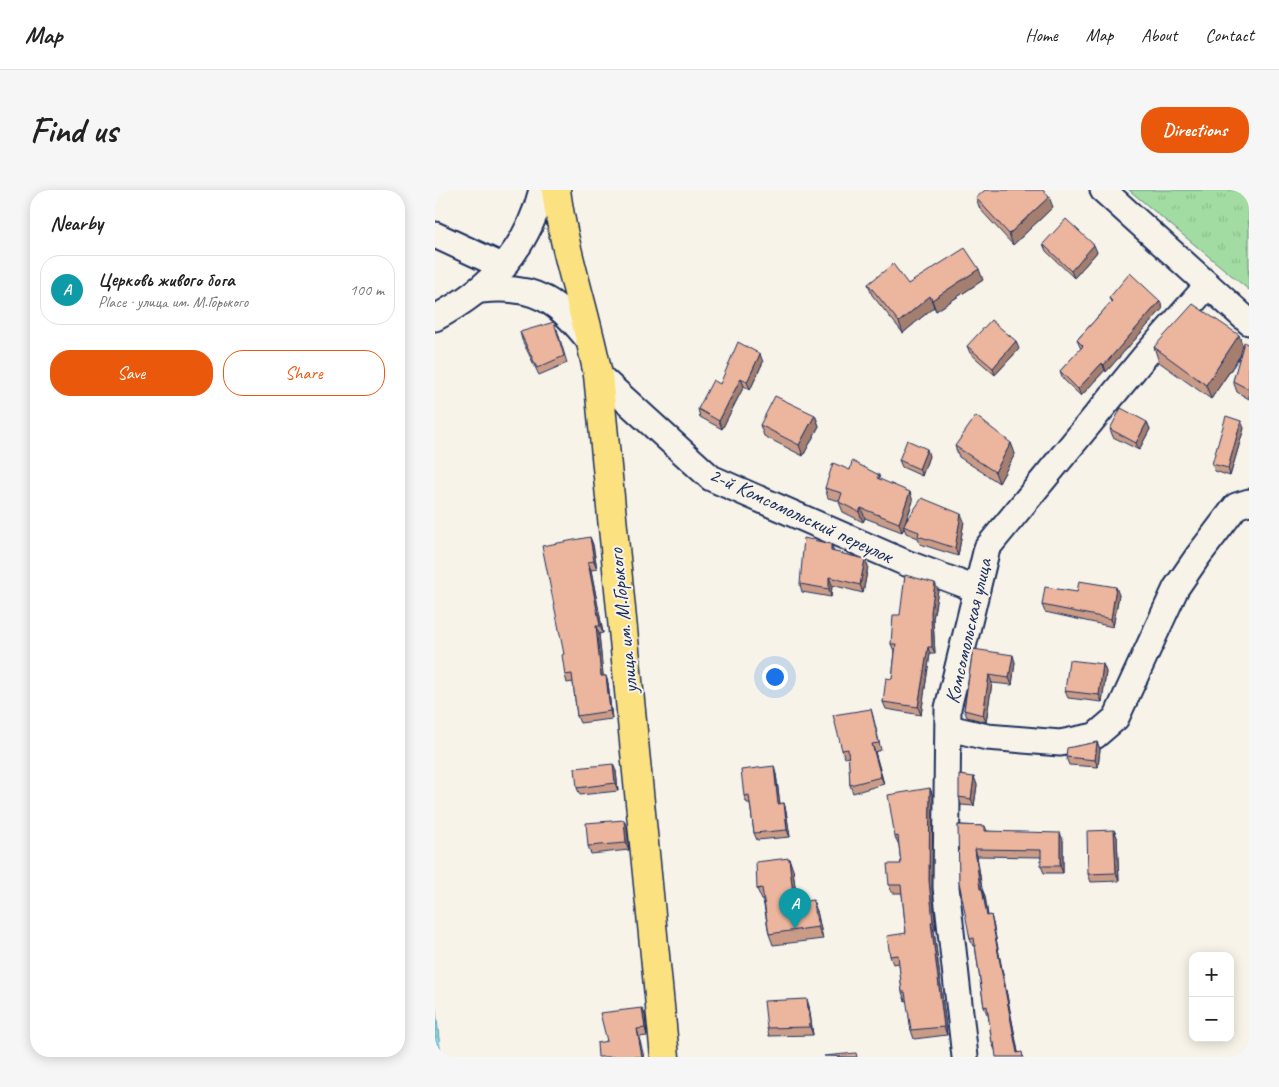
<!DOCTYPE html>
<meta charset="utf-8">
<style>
:root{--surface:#fff;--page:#f6f6f6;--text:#222;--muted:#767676;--line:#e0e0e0;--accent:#ea580c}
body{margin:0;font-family:Caveat,sans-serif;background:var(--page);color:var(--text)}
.controls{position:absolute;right:15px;bottom:15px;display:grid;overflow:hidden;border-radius:10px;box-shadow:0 2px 12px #0003}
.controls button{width:45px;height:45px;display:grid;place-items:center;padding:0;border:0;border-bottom:1px solid var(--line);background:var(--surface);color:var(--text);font:25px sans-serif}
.you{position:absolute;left:339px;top:486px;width:18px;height:18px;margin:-12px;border:4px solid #fff;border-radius:50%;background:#1a73e8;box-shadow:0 0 0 8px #1a73e833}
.badge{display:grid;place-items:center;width:32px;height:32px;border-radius:50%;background:var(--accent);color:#fff;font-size:16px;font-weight:700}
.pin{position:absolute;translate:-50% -41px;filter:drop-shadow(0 1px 2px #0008)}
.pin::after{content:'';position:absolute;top:26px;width:18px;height:15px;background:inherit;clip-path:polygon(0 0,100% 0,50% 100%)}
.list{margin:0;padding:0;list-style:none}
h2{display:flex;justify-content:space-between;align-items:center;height:65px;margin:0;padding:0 20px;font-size:21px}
h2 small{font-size:16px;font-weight:400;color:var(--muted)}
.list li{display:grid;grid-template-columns:32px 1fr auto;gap:15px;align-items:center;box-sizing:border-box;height:70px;margin:0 10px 10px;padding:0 10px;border:1px solid var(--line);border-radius:20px}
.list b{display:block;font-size:19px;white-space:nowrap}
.list p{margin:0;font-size:16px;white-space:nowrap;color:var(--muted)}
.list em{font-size:16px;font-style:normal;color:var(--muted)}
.actions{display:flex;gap:10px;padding:15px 20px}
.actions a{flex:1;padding:11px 0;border:1px solid var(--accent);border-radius:20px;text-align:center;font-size:18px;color:var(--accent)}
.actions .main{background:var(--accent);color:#fff}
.map{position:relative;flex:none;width:814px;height:867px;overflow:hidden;border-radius:20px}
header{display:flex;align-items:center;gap:30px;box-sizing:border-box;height:70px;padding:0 25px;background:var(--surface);border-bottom:1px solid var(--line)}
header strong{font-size:24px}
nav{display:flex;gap:28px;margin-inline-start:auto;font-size:18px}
.intro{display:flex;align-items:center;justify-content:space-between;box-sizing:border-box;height:120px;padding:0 30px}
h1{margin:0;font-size:35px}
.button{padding:12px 22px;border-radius:20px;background:var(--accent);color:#fff;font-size:18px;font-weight:700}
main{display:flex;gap:30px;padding:0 30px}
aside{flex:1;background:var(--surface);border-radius:20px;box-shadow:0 2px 12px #0003}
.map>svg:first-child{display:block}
.grass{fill:url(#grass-tufts);stroke:#5e8680}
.water{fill:url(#water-rules);stroke:#5e96af}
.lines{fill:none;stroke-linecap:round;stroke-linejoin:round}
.minor-casing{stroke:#1b2f5e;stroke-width:29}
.major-casing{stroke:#1b2f5e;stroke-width:31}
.minor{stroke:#f7f3e8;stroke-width:25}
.major{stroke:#fbe180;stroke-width:28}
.wall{fill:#ca9c88;stroke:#1b2f5e}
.shaded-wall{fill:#a47f6f;stroke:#1b2f5e}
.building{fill:#ebb59e;stroke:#1b2f5e}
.labels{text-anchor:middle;stroke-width:4;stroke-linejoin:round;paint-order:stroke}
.street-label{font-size:21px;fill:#1b2f5e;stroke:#f7f3e8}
</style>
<header>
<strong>Map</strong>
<nav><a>Home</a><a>Map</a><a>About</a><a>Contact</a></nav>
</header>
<div class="intro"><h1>Find us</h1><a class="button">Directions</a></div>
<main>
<aside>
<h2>Nearby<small></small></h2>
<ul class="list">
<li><span class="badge" style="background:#0f9aa8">A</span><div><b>Церковь живого бога</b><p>Place · улица им. М.Горького</p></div><em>100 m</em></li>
</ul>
<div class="actions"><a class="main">Save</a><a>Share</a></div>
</aside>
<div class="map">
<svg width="814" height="867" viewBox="0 0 814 867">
<defs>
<pattern id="grass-tufts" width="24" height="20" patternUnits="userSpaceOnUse" patternTransform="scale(1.25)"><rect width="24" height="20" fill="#a2dca2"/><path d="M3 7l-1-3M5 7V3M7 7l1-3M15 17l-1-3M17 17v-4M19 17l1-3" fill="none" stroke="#8bbd8e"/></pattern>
<pattern id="water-rules" width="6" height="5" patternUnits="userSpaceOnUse" patternTransform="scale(1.25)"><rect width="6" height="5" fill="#8adbe5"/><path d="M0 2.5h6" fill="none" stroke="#76bcc7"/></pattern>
</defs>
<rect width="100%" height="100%" fill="#f7f3e8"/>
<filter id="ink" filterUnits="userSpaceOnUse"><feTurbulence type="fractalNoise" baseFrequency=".02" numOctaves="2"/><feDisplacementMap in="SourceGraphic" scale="10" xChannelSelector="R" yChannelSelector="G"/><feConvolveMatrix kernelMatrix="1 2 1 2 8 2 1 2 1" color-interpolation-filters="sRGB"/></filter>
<g filter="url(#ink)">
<!-- grass -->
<polygon class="grass" points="694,0 814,0 814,100"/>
<!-- water -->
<polygon class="water" points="0,811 6,867 0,867"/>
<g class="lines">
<!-- minor casing -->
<g class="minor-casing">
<g id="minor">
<polyline points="668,0 814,132"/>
<polyline points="0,45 69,77"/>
<path d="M46,100C102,94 124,112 157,154"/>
<path d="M0,128C54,99 92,61 107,0"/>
<polyline points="163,185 276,288 471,373 541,399"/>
<polyline points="514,538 552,547 625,553 660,546 681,528 741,398 763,366 801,316 814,312"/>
<polyline points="530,867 511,697 513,518 552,358 710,166 773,95"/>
</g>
</g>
<!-- major casing -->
<g class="major-casing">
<path id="major" d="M121,0C129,63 151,122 163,185L230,867"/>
</g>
<!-- minor -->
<use href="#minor" class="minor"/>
<!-- major -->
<use href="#major" class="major"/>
</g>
<!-- wall -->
<g class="wall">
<polygon points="541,8 618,17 578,55 545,19"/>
<polygon points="608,54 662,62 639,88 611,61"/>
<polygon points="548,90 501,121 499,117 468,143 437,105 433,94 473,94"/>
<polygon points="674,108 725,111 728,118 671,182 670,180 646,206 628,189 625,181 646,159 642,150 676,112"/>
<polygon points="122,139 132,173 104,185 87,150 85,142"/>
<polygon points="814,155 814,209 802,202 798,191 806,165 776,209 724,172 719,157 808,156"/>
<polygon points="532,156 584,159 560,185 535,163"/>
<polygon points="328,172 315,200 309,196 287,239 265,227 263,219 285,194"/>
<polygon points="380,225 384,236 368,266 329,246 325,235"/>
<polygon points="712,232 715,239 704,260 678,247 675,239"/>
<polygon points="809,238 795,286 780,281 777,274"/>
<polygon points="576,253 580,264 564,293 524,267 520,256"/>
<polygon points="494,266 487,286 467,277 464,270"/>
<polygon points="415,280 444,285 445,290 478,311 471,332 529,331 523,366 485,354 483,348 471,343 469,338 467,342 430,328 428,332 408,322 404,312 405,311 393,308 390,298"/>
<polygon points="155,347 158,355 162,379 156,380 168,443 164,444 168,486 171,486 173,493 177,529 145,533 142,526 138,492 132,493 130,485 129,464"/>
<polygon points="396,354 399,362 430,369 433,376 428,403 397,395 396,407 367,402 365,394"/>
<polygon points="503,400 498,429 500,464 495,464 486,525 451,519 448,512 457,489 460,462 459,461 456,454 465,425"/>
<polygon points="642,402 684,405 678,437 610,422 607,415"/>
<polygon points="538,459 580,472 577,495 557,493 551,532 532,527 529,520"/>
<polygon points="668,474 671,482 667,512 633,508 630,501"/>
<polygon points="436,519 438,526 446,560 440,562 449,594 418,603 415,595 414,567 410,568 407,560"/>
<polygon points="662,552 665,559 663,577 634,575 631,567"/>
<polygon points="181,581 183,601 145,605 142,598"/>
<polygon points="341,584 345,614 349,613 351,621 355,647 322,650 319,643 315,613 312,613 309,606"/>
<polygon points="539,587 542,595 539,616 526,615 524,607"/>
<polygon points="495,598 498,607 497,698 501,740 499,740 512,845 479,849 476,840 472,810 470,811 467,802 464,773 458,774 455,766 471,743 467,703 457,703 454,695 466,674 464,655 460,647"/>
<polygon points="523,635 550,636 552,641 628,650 628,683 609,683 606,676 606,667 542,666 547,699 550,706 553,726 558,733 583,862 589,867 560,860 557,853 553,824 552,824 549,817 540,756 538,756 535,749"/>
<polygon points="192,638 194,660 156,664 153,656"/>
<polygon points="679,640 682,647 684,691 656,692 653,684"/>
<polygon points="358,680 362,712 382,721 388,749 338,755 334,744 328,710 327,710 322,699"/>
<polygon points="374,816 378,845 334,846 332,838"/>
<polygon points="207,818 210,825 212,846 172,851"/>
</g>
<!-- shaded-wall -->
<g class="shaded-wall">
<polygon points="614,7 618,17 578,55 574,44"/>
<polygon points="659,55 662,62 639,88 636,81"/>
<polygon points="544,79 548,90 501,121 497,110"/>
<polygon points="495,106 499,117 468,143 464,132"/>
<polygon points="725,111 728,118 671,182 669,175"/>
<polygon points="804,145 809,160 776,209 771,195"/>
<polygon points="581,151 584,159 560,185 558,178"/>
<polygon points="325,164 328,172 315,200 312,192"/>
<polygon points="667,173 670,180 646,206 643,199"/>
<polygon points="306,188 309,196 287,239 284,231"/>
<polygon points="380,225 384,236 368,266 364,255"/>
<polygon points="806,231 809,238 795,286 793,278"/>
<polygon points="712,232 715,239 704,260 701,253"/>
<polygon points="576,253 580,264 564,293 560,282"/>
<polygon points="492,259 494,266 487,286 484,279"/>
<polygon points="475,302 478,311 469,336 468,336 469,338 467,342 464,333"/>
<polygon points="426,318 430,328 428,332 424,322"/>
<polygon points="526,324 529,331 523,366 520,358"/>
<polygon points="155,347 158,355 162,379 159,371"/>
<polygon points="396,354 399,361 399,369 396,361"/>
<polygon points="430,369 433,376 428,403 425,395"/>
<polygon points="153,372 156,380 168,443 165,436"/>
<polygon points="394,387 397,395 396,407 394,399"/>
<polygon points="500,393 503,400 498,429 500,464 497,457 496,422"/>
<polygon points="681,397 684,405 678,437 676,429"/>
<polygon points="161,436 164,444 169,494 166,486"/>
<polygon points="493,457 495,464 486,525 483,517"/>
<polygon points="578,465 580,472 577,495 574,488"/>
<polygon points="668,474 671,482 667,512 664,505"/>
<polygon points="554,485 557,493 551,532 548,525"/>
<polygon points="171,486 173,493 177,529 175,521"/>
<polygon points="662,552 665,559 663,577 660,570"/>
<polygon points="437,554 440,562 449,594 446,587"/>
<polygon points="178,574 181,581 183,601 180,593"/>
<polygon points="339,576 341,584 346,621 343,614"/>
<polygon points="539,587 542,595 539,616 536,609"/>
<polygon points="495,598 498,607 497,698 501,740 498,732 494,690"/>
<polygon points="349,613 351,621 355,647 352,640"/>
<polygon points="189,630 192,638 194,660 191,653"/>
<polygon points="679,640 682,647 684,691 681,683"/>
<polygon points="625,643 628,650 628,683 625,676"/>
<polygon points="540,659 542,666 548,706 545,699"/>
<polygon points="354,668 358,680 363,724 359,713"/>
<polygon points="547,699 550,706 554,733 552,726"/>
<polygon points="378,710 382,721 388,749 383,737"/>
<polygon points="556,725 558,733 584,867 582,863"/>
<polygon points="496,732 499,740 512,845 509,837"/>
<polygon points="372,809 374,816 378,845 375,837"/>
<polygon points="207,818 210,825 212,846 210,838"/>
<polygon points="202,839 209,867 207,867"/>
</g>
<!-- building -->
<g class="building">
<polygon points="550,0 608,0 614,7 574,44 541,8"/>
<polygon points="631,29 659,55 636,81 608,54"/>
<polygon points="530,58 544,79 497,110 495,106 464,132 433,94 458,74 473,94"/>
<polygon points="695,83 725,111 669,175 667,173 643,199 625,181 648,156 642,150 677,111 674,108"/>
<polygon points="758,114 804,145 771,195 719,157"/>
<polygon points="556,130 581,151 558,178 532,156"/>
<polygon points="119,132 129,166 102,178 85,142"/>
<polygon points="303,152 325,164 312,192 306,188 284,231 263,219 278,190 285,194"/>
<polygon points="809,152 814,155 814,195 813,199 798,191"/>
<polygon points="340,206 380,225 364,255 325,235"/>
<polygon points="686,218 712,232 701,253 675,239"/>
<polygon points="541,226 576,253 560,282 520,256"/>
<polygon points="791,226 806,231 793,278 777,274"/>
<polygon points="472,250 492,259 484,279 464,270"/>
<polygon points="417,271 444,285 442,288 475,302 464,333 426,318 424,322 404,312 407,303 390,298 398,273 415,280"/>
<polygon points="487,308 526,324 520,358 483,346 484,342 468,336"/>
<polygon points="155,347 159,371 153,372 165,436 161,436 166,486 171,486 175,521 142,526 137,484 130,485 127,465 129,464 107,356"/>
<polygon points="369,348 396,354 396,361 430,369 425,395 394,387 394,399 365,394"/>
<polygon points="470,385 500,393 496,422 497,457 493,457 483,517 448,512 451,488 457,489 461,454 456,454 458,425 465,425"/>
<polygon points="644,391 681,397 676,429 607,415 610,397 642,402"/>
<polygon points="538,459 578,465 574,488 554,485 548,525 529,520"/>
<polygon points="634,470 668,474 664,505 630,501"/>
<polygon points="436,519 444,553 437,554 446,587 415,595 413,559 407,560 398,525"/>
<polygon points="662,552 660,570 631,567 632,558"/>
<polygon points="178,574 180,593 142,598 140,578"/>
<polygon points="339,576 343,614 349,613 352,640 319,643 314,605 309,606 306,580"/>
<polygon points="524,585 539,587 536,609 524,607"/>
<polygon points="495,598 494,690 498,732 496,732 509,837 476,840 470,802 467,802 463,765 455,766 452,746 471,743 466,695 454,695 452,674 466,674 463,646 460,647 453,605"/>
<polygon points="189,630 191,653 153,656 151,633"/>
<polygon points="523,635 550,636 550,641 625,643 625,676 606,676 606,660 540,659 545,699 547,699 552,726 556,725 582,863 587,862 588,867 561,867 559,852 557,853 552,816 549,817 539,748 535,749 524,692"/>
<polygon points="679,640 681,683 653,684 652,641"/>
<polygon points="354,668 359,713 378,710 383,737 334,744 327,698 322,699 321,672"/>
<polygon points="372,809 375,837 332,838 329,811"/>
<polygon points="207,818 210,838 202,839 207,867 163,867 162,853 172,851 165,823"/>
<polygon points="421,863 422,867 389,866"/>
</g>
</g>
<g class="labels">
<!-- street labels -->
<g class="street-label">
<text transform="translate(366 325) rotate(25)" y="7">2-й Комсомольский переулок</text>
<text transform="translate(188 431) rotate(-96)" y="7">улица им. М.Горького</text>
<text transform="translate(533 441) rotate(-77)" y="7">Комсомольская улица</text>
</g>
</g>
</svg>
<div class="controls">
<button>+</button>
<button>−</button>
</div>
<div class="you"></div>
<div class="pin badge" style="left:360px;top:739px;background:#0f9aa8">A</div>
</div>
</main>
